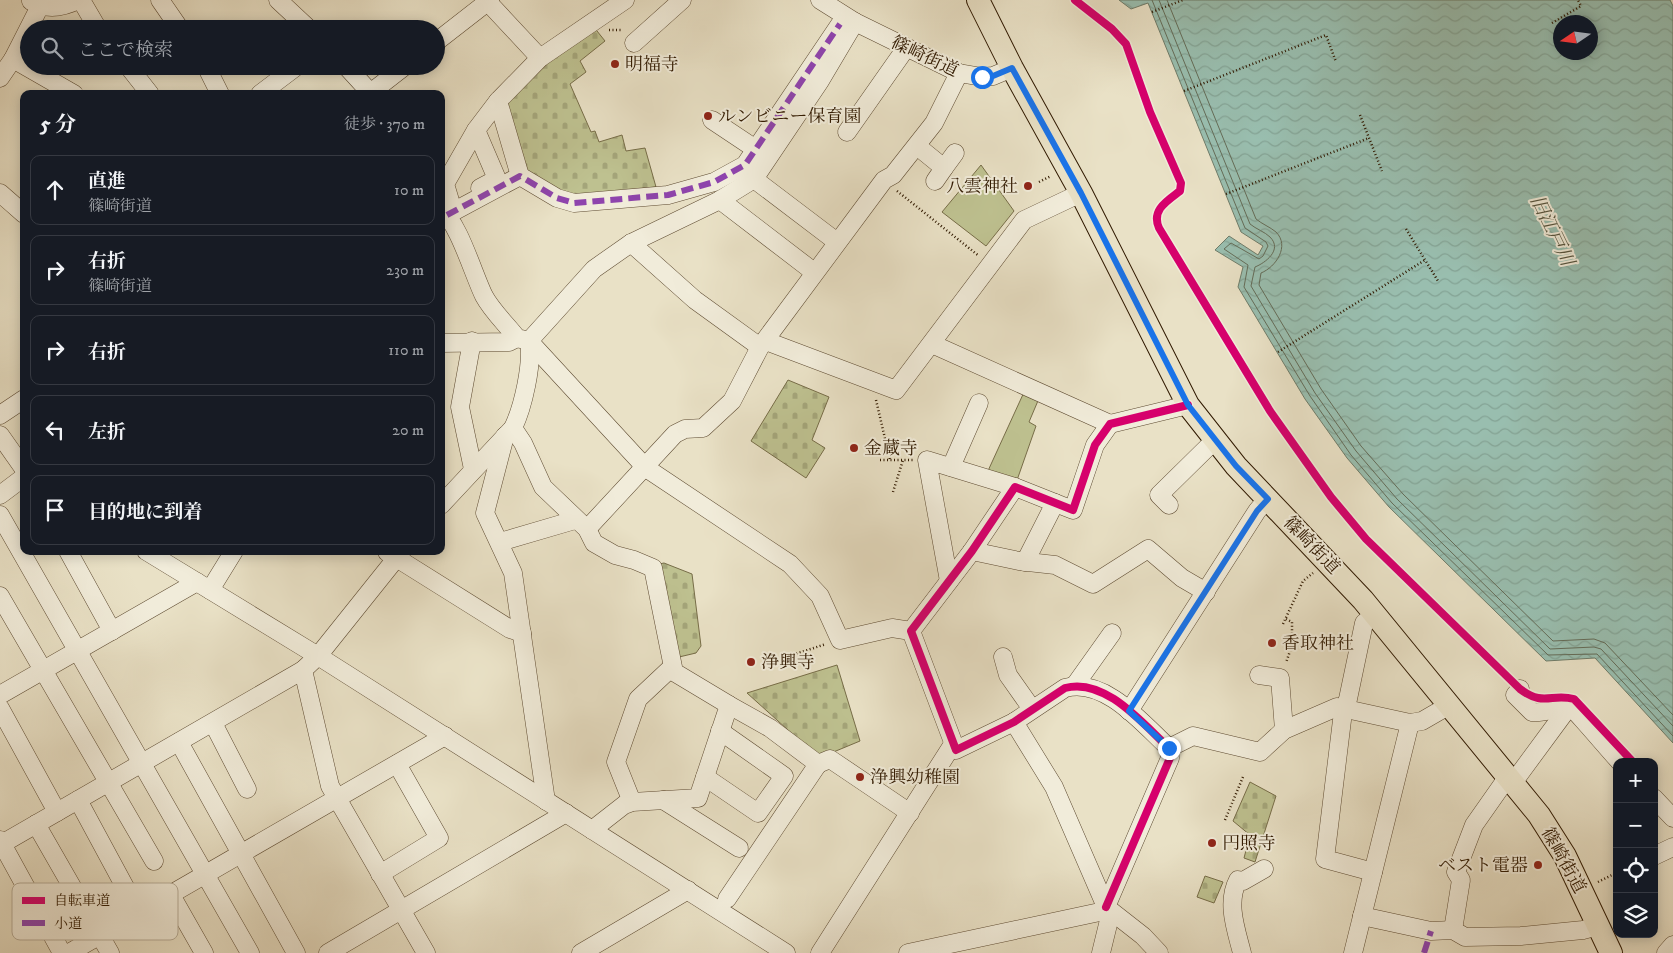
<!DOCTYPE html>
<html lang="ja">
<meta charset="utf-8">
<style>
:root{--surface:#171b24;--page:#242831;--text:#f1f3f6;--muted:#9ea1a6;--line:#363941}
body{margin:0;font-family:"IM FELL DW Pica","Noto Serif JP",serif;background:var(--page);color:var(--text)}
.controls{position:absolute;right:15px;bottom:15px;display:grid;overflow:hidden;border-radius:10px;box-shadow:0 2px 12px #0003}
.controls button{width:45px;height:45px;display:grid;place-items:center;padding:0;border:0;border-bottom:1px solid var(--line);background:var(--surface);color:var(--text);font:25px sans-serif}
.compass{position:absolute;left:1553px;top:15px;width:45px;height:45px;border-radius:50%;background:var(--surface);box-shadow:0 2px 12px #0003;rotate:257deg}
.stop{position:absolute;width:15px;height:15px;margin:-11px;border:4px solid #1a73e8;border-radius:50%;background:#fff}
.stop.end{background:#1a73e8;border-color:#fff;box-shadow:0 1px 5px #0008}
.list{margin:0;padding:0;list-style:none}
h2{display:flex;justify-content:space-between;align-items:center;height:65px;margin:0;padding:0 20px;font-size:21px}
h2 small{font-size:16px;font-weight:400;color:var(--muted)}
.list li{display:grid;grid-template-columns:32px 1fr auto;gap:15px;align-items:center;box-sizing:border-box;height:70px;margin:0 10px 10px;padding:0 10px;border:1px solid var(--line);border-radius:10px}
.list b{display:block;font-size:19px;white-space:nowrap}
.list p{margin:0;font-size:16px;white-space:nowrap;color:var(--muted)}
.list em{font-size:16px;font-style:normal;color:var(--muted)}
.icon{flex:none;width:28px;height:28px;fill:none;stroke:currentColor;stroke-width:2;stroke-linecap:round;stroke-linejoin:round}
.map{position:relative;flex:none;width:1673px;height:953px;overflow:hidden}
.search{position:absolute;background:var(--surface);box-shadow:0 2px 12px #0003;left:20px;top:20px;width:425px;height:55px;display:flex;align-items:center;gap:12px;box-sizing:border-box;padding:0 18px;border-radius:28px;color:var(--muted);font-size:19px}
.panel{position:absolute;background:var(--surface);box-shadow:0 2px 12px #0003;left:20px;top:90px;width:425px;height:465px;border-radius:10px}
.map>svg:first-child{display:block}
.cemetery{fill:url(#cemetery-stones);stroke:#776d48}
.park{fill:#bec190;stroke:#776d48}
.water{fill:url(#water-waves);stroke:#6f7c69;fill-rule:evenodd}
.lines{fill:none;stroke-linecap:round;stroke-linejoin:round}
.shore{stroke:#646c58;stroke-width:1}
.minor-casing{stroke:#5e4b32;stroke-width:19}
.major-casing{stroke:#301900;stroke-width:24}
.path{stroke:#301900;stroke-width:2.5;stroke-dasharray:1 2.5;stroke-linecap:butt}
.minor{stroke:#f1ecda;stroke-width:18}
.major{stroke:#e9e1c6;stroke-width:22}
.quiet{stroke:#8e44ad;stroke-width:6;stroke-dasharray:12 6;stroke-linecap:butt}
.cycleway-casing{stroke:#f1ecda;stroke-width:11}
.cycleway{stroke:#d6006c;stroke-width:8}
.route{stroke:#1a73e8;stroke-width:6}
.poi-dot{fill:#8f2418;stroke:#f1ecda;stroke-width:2}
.labels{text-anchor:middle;stroke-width:4;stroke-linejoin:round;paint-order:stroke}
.street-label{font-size:18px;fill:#301900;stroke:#f1ecda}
.poi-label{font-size:18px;fill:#301900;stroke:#f1ecda;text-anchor:start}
.water-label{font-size:19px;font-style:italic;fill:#55533d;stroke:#f1ecda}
.key{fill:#f1ecda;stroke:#b7ad99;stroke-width:1}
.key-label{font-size:14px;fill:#301900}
</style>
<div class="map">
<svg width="1673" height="953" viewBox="0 0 1673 953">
<defs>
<pattern id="cemetery-stones" width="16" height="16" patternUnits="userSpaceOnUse" patternTransform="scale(1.25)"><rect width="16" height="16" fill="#bec190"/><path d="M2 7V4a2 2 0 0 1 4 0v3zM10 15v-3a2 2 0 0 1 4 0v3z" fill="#a4a57a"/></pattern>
<pattern id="water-waves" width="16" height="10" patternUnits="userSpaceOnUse" patternTransform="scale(1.25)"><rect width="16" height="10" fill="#99beaf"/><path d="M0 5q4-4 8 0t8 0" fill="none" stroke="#84a395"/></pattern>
</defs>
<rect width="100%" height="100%" fill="#e9e1c6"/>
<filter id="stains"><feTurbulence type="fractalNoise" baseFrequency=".004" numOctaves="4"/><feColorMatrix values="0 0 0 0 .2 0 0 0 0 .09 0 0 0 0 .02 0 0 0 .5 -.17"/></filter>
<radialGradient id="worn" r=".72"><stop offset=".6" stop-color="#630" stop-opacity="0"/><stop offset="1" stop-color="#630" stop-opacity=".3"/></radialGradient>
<!-- cemetery -->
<g class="cemetery">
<polygon points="593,26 605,41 580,61 586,72 570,84 591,132 595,131 599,142 622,135 626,151 645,148 656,187 578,195 558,192 520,165 506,98 546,61"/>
<polygon points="788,380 829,397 812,440 825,448 806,478 751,441"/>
<polygon points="664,563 692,574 701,646 696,653 679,657 659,564"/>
<polygon points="837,665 860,741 819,758 747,693"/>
<polygon points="1250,782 1276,796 1255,862 1244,858 1250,835 1233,821"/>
<polygon points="1205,876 1223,882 1214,903 1197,897"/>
</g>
<!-- park -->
<g class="park">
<polygon points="981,165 1014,211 986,246 942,212"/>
<polygon points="1025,390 1040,396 1029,422 1036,426 1016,483 987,473"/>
</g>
<!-- water -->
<path class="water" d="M1119,0H1670L1673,6V743L1595,658L1546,661L1389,507L1347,458L1305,399L1238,287L1243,267L1215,250L1229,236L1258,255L1263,246L1241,232L1148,3L1131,9ZM1560,22H1590V52H1560Z"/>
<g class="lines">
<!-- shore -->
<g class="shore">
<polyline points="1152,0 1245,228 1266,242 1268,246 1263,256 1259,259 1231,243 1224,249 1248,265 1244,287 1310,396 1351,455 1392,503 1548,655 1597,654 1673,736"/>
<path d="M1159,0L1250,224C1256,229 1265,232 1270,237C1283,250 1265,263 1255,267L1251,286L1315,393L1356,451L1397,499L1550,649L1594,647L1601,649L1673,726"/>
<path d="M1167,0L1256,219C1262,224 1270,227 1276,232C1290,246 1276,267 1261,273L1259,285L1321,389L1361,446L1403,494L1553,641L1594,639L1605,643L1673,715"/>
</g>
<!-- minor casing -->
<g class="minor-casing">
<g id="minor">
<polyline points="81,0 98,29"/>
<polyline points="160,0 180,29"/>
<polyline points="278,0 309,29"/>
<polyline points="486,0 540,58"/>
<polyline points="820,0 855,22 959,73 982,77 993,76 1012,68"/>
<path d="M31,1C46,10 62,8 78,0"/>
<polyline points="436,42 490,0"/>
<polyline points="634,43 682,0"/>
<polyline points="13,59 74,94"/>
<polyline points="128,66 150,94"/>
<polyline points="206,66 220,94"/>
<polyline points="346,66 367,89 368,94"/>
<polyline points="0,78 13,59 40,6"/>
<polyline points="260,94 297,66"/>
<polyline points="369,94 405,66"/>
<polyline points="498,101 520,176"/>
<polyline points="712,120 766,156"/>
<polyline points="476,130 497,179 480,188"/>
<polyline points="847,132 906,48"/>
<polyline points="917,146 944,168 935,181"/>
<polyline points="944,168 955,153"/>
<polyline points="754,179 837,242"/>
<polyline points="0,193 24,214"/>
<polyline points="720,200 814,272"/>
<polyline points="451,204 445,184 476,130 498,101 540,58 625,0"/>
<path d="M441,210C458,221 474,276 484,296C492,311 507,325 517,338L529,341L594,269L631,243L720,200L754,179L820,81L855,22"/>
<polyline points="447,215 520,176 557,198 574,203 668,195 714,182 745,165 840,24"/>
<polyline points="631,243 695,300 760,347"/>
<polyline points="472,341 460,407 473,469"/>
<polyline points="529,341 646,468 790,564 820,596 840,640 892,628 911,631"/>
<polyline points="766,341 896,390 1024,220 1081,193"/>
<polyline points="441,343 509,342 517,338"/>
<polyline points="932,344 1110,424"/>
<polyline points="0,415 24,399"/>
<polyline points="513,428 523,443 543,487 587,529 594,543 615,555 634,560 653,568 674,672 729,705 698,798 632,802 624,805 592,830"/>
<polyline points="0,435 24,469"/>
<polyline points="505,436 485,513 513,573 546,801"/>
<polyline points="951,467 979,403"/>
<polyline points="0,495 24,477"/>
<path d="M441,505L513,428C523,407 533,364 529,341"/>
<polyline points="1169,505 1159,495 1216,439"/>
<polyline points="0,515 250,953"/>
<polyline points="587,529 675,434 685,429 703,428 732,401 760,347 884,180 893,175 934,123 959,73"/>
<polyline points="500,542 575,520"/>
<polyline points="68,551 112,631"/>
<polyline points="146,551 318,656 786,953"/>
<polyline points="402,551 318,656 303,670 330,786 426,953"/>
<polyline points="972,551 1019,561 1055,565 1093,584 1148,549 1182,578 1206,592"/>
<polyline points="387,552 510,629 522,633"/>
<polyline points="1025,562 1055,503"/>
<polyline points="949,581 927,460 1015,487"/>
<polyline points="210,590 234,551"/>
<polyline points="0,596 154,861"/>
<polyline points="1003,657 1008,675 1032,709"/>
<polyline points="1259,675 1280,678 1284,730"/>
<polyline points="1075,685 1112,633"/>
<path d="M1520,689L1515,695L1532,712C1545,714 1558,706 1571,708C1574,708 1613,755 1620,762"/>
<polyline points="0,695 197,582"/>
<polyline points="729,705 770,728 818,764 830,759 910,813"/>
<polyline points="0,708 57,812"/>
<polyline points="1129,711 1257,511 1267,499"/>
<polyline points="1014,722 1054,787 1106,907 1143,936 1159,953"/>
<polyline points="213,723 247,789"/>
<polyline points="179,742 296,953"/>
<polyline points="1169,748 1193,736 1260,752 1284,730 1337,707 1410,723 1422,721 1448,706"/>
<polyline points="705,777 758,813 784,776 720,731"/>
<polyline points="1512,784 1568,708"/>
<polyline points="1654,798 1673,818"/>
<polyline points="78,800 139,913"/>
<polyline points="663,800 739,848"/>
<polyline points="632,802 616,762 638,699 671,668"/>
<polyline points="36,824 110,953"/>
<polyline points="0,840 62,953"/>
<polyline points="0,845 303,670"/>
<polyline points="1654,856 1673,847"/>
<polyline points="1373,872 1325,859 1343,712 1348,699 1364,623 1375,614"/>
<polyline points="380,874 439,838 397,764"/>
<polyline points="171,895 204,953"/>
<polyline points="727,899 818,764"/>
<path d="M1106,907L1170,758L1169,748C1143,724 1105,677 1065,688L1014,722L956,750L911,631L972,551L1015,487L1073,510L1095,445L1110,424L1188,405"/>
<polyline points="1362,916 1431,931 1453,930 1465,937 1521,936 1583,930 1598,926"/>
<polyline points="1453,930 1461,880 1456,872 1474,825 1507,778"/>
<polyline points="69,953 445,736"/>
<polyline points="328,953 566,813"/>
<polyline points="581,953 688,890"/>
<polyline points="820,953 953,744"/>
<polyline points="908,953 1109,910"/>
<polyline points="1101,953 1111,912"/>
<path d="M1242,953C1236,929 1226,903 1238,880L1243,881L1264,869"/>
<polyline points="1353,953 1410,723"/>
<polyline points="1666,953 1673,945"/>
</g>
</g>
<!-- major casing -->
<g class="major-casing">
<polyline id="major" points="978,0 1012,68 1081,193 1188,405 1236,466 1363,600 1539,815 1565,856 1611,953"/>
</g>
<!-- path -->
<g class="path">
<path d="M1075,0L1112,29L1126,44L1150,112L1182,186C1175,204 1149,203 1159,228L1270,411L1331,497L1366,539L1509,677"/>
<polyline points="1152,12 1183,0"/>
<polyline points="1552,23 1581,6 1578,0"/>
<polyline points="609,30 623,30"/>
<polyline points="1184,91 1326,35 1336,62"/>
<polyline points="1360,115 1382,171"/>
<polyline points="1039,182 1051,176"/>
<polyline points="897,191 979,256"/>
<polyline points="1226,194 1369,138"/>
<polyline points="1406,229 1438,281"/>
<polyline points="1278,352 1425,260"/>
<polyline points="876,400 890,460"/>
<polyline points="880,460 913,460"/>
<polyline points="893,492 903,460"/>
<polyline points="1286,619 1292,622 1292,645 1286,663"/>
<polyline points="1283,624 1303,581 1313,573"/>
<polyline points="783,658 826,644"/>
<polyline points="1225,820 1243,777"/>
<polyline points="1598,882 1616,873"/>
</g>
<!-- minor -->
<use href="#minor" class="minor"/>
<!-- major -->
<use href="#major" class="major"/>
<!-- quiet -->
<g class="quiet">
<polyline points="447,215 520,176 557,198 574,203 668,195 714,182 745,165 840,24"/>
<polyline points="1616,873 1617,873"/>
<polyline points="1424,953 1431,931"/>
</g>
<!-- cycleway casing -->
<g class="cycleway-casing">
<g id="cycleway">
<path d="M1075,0L1112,29L1126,44L1150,112L1181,183L1180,191C1167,201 1151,210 1159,228L1270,411L1331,497L1366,539L1520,689C1544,707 1551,693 1574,699L1633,762"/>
<path d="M1106,907L1170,758L1169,748C1143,724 1105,677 1065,688L1014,722L956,750L911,631L972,551L1015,487L1073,510L1095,445L1110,424L1188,405"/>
</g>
</g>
<!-- cycleway -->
<use href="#cycleway" class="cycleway"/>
</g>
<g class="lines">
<!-- route -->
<polyline class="route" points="982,77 993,76 1012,68 1081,193 1188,405 1236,466 1268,499 1257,511 1129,711 1169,748"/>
</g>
<!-- markers -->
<g class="poi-dot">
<circle cx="615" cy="64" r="5"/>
<circle cx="708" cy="116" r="5"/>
<circle cx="1028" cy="186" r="5"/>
<circle cx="854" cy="448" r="5"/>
<circle cx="1272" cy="643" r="5"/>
<circle cx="751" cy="662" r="5"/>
<circle cx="860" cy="777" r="5"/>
<circle cx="1212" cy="843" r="5"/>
<circle cx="1538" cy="865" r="5"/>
</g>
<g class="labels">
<!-- street labels -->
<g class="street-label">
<text transform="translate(925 56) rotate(25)" y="6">篠崎街道</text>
<text transform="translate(1312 545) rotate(46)" y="6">篠崎街道</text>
<text transform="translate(1564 860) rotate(61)" y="6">篠崎街道</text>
</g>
<!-- poi labels -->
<g class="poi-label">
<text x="625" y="70">明福寺</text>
<text x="718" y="122">ルンビニー保育園</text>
<text x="1018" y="192" text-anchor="end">八雲神社</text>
<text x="864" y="454">金蔵寺</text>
<text x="1282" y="649">香取神社</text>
<text x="761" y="668">浄興寺</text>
<text x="870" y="783">浄興幼稚園</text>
<text x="1222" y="849">円照寺</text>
<text x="1528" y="871" text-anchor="end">ベスト電器</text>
</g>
<!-- water labels -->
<g class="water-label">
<text transform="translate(1553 230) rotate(64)" y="7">旧江戸川</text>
</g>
</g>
<!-- legend -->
<rect x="12" y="883" width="166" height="57" rx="8" class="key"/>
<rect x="22" y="897" width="23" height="7" fill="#d6006c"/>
<rect x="22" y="920" width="23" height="6" fill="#8e44ad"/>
<g class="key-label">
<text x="54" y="905">自転車道</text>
<text x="54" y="928">小道</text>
</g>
<rect width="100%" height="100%" filter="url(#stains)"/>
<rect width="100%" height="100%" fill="url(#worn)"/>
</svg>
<div class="controls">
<button>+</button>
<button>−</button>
<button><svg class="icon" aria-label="locate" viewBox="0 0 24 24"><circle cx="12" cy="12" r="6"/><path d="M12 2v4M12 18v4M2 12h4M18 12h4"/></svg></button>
<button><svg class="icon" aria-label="layers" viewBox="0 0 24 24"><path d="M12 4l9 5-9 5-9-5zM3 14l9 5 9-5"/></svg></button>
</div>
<svg class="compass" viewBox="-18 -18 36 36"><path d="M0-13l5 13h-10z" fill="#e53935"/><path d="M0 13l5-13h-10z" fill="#9ea1a6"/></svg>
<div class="stop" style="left:982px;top:77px"></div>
<div class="stop end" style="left:1169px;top:748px"></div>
<div class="search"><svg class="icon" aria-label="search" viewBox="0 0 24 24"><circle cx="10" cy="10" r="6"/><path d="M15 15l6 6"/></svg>ここで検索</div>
<section class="panel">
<h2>5 分<small>徒歩 · 370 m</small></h2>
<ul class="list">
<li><svg class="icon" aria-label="ahead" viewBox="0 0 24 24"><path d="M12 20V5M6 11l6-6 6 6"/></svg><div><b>直進</b><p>篠崎街道</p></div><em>10 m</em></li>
<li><svg class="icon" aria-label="right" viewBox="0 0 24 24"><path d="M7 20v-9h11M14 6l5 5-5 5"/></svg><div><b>右折</b><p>篠崎街道</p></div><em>230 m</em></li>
<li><svg class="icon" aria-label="right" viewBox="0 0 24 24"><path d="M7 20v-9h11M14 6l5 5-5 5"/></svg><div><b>右折</b></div><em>110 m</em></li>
<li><svg class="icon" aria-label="left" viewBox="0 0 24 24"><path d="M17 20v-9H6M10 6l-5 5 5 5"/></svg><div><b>左折</b></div><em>20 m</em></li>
<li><svg class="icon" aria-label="arrive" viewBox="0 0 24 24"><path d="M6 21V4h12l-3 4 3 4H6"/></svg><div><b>目的地に到着</b></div></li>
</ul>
</section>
</div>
